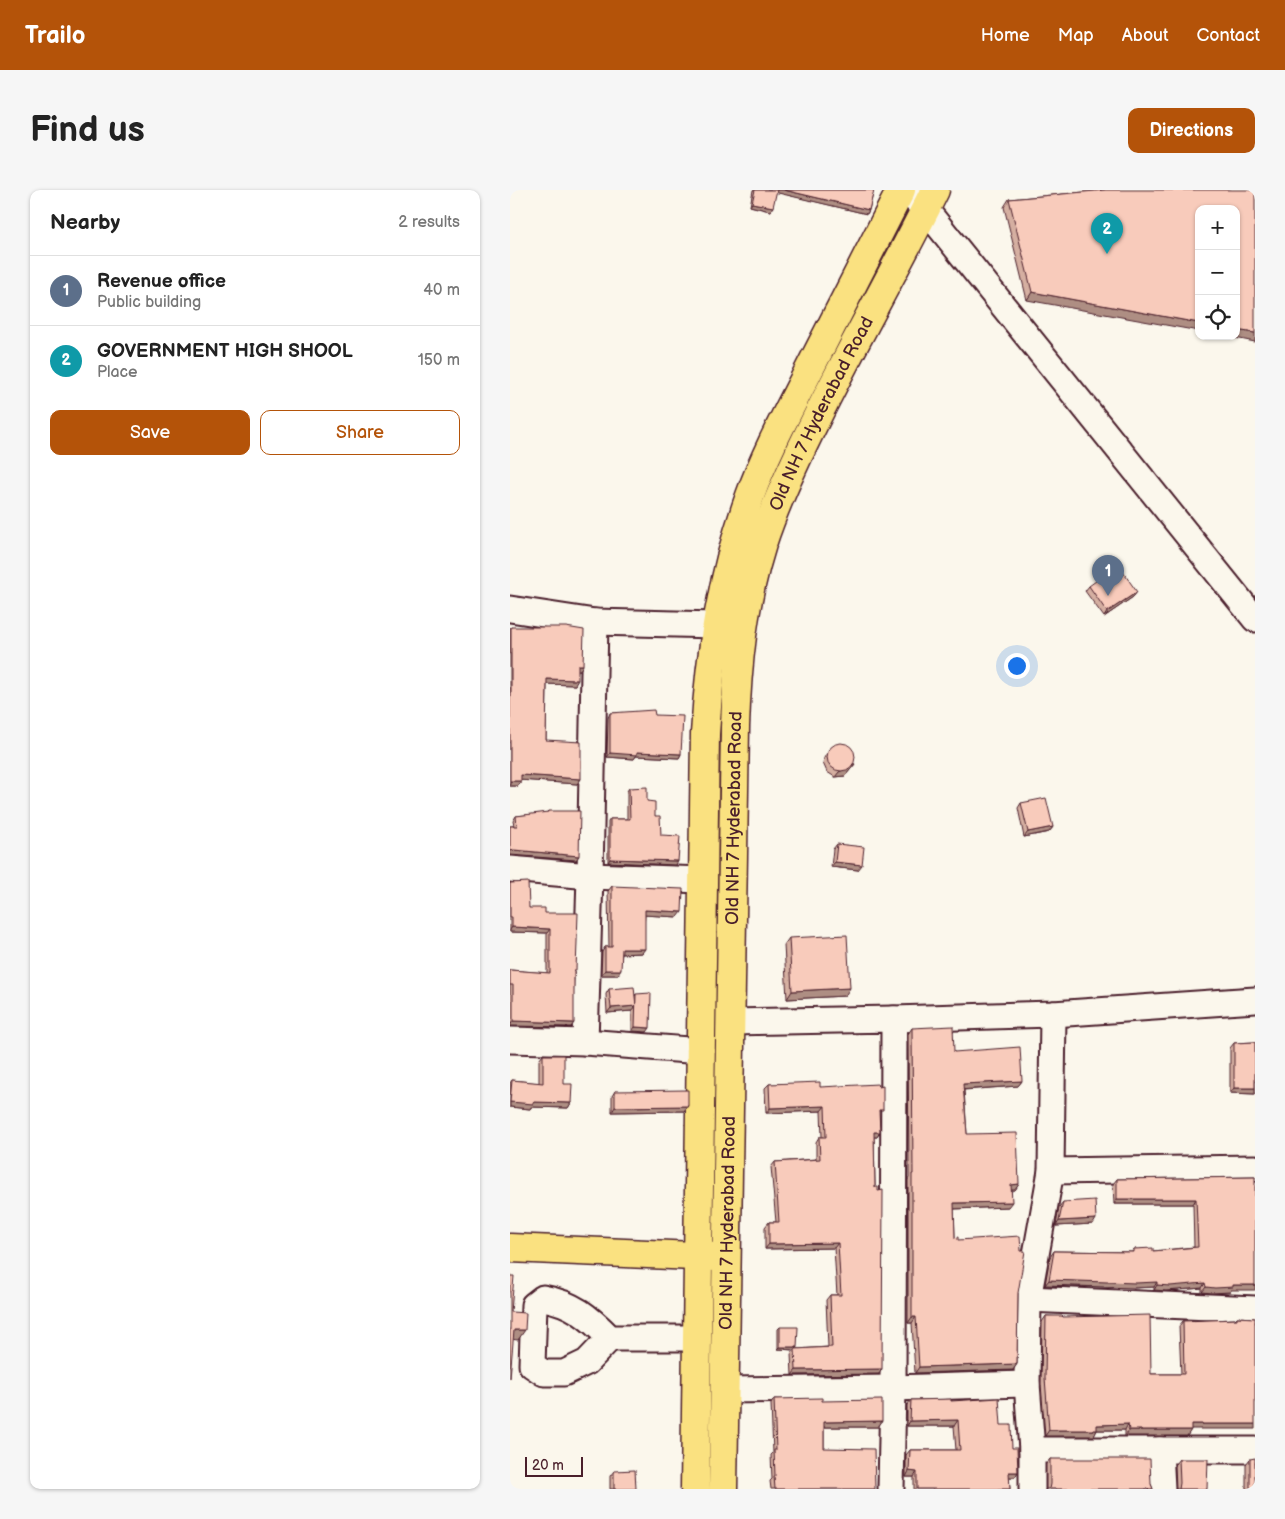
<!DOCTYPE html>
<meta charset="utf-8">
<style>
:root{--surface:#fff;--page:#f6f6f6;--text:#222;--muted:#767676;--line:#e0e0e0;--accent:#b45309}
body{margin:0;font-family:"Balsamiq Sans",sans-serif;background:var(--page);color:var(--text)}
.controls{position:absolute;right:15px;top:15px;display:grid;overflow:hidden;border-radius:10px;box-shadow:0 1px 4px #0004}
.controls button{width:45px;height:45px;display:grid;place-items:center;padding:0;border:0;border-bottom:1px solid var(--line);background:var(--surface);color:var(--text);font:25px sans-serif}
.scale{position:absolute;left:15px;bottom:12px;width:58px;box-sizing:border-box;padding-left:5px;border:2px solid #4a1f2b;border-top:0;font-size:14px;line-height:18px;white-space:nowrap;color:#4a1f2b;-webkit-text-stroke:4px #fbf7ec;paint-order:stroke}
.you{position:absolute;left:506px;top:475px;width:18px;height:18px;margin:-12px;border:4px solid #fff;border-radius:50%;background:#1a73e8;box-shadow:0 0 0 8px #1a73e833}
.badge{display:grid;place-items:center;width:32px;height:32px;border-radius:50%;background:var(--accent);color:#fff;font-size:16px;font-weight:700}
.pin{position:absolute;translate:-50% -41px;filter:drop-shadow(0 1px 2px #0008)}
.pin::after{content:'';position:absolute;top:26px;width:18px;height:15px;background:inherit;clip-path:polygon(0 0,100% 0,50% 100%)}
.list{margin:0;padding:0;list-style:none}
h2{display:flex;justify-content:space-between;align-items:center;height:65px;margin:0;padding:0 20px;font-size:21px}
h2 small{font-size:16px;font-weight:400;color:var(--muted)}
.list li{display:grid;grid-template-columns:32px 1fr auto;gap:15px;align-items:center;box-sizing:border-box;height:70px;padding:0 20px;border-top:1px solid var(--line)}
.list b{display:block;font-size:19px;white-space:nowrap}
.list p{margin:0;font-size:16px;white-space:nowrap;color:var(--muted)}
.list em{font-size:16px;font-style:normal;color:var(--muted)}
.actions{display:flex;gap:10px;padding:15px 20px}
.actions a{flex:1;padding:11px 0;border:1px solid var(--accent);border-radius:10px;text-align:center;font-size:18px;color:var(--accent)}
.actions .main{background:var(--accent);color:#fff}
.icon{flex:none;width:28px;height:28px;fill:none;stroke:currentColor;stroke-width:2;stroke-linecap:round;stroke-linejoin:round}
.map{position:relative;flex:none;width:745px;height:1299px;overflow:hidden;border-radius:10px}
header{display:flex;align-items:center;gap:30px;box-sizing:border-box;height:70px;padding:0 25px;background:var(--accent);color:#fff}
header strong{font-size:24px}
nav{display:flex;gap:28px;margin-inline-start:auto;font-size:18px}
.intro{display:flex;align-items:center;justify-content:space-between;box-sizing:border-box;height:120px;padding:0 30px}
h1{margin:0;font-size:35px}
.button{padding:12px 22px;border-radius:10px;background:var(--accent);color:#fff;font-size:18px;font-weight:700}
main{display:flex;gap:30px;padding:0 30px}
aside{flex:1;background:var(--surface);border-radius:10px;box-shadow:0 1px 4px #0004}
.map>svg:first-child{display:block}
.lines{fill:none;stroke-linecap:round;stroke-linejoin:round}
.minor-casing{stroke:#4a1f2b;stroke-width:29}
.major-casing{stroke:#4a1f2b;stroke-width:31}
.minor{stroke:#fbf7ec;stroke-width:25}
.major{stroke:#fae180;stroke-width:28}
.wall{fill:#d5afa1;stroke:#4a1f2b}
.shaded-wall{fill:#ae8e83;stroke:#4a1f2b}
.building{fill:#f8cbbb;stroke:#4a1f2b}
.labels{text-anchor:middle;stroke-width:5;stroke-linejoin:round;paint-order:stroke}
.street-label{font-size:18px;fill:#4a1f2b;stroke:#fbf7ec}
</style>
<header>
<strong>Trailo</strong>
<nav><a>Home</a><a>Map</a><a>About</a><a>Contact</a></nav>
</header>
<div class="intro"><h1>Find us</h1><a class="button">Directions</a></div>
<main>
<aside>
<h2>Nearby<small>2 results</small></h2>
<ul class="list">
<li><span class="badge" style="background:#5c6f8a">1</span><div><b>Revenue office</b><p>Public building</p></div><em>40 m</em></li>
<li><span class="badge" style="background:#0f9aa8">2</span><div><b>GOVERNMENT HIGH SHOOL</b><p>Place</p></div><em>150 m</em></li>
</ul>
<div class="actions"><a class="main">Save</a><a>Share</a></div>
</aside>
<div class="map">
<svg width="745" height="1299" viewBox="0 0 745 1299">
<rect width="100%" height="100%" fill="#fbf7ec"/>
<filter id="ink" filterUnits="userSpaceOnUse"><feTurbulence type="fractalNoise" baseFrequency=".02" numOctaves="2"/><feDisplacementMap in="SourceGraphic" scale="10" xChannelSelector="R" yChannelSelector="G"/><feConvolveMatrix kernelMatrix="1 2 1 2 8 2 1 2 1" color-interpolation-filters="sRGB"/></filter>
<g filter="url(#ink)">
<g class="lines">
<!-- minor casing -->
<g class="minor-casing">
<g id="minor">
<polyline points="395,0 416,20 745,429"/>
<polyline points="0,419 85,432 206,435"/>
<polyline points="0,679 80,686 193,690"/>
<polyline points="384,829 543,824 745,810"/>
<polyline points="220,832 384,829 383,1198 381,1299"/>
<polyline points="0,850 75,852 191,861"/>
<polyline points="75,852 80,686 85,432"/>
<polyline points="541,981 745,978"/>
<polyline points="518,1109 745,1119"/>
<path d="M100,1148L77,1172L54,1183H34L22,1175L24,1115L33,1108C63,1113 79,1127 100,1148H188"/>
<polyline points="215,1200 383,1198 517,1194"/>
<polyline points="522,1260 745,1260"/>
<polyline points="650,1260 652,1299"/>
<polyline points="522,1299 522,1260 517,1194 518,1109 541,981 543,824"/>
</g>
</g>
<!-- major casing -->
<g class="major-casing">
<g id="major">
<polyline points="0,1058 207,1067"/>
<path d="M185,1299L195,544C200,462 212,384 240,306C256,261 280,218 301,176C331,117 361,59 391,0"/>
<path id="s1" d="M213,1299L225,537C227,475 233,414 252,354C266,311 286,269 306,229C344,152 387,77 425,0"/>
</g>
</g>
<!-- minor -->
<use href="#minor" class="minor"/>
<!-- major -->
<use href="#major" class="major"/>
</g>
<!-- wall -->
<g class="wall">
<polygon points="243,0 364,0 359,20 357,24 266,2 260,21 240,16"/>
<polygon points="595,0 517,110 494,17 499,9"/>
<polygon points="579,396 627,402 623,407 594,427 575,401"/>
<polygon points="1,437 73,475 70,480 68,480 65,495 37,494 36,550 71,589 67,594 11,590 8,596 0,596 0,438"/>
<polygon points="100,523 145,525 171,564 169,568 126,566 124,569 97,567 98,528"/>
<polygon points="317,563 345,574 335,586 325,587 317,582 313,573 314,568"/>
<polygon points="119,598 137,611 145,626 151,645 168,671 166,675 98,672 98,632 100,629 117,629 117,601"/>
<polygon points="511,613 543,637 539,642 514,647 508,618"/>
<polygon points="38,621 66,670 0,665 0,636 4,636 3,631 6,626 36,623"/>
<polygon points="327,654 348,680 321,677 323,659"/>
<polygon points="0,693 19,718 35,723 64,783 61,837 0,836 0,780 37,783 37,743 0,742"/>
<polygon points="102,696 168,727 135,725 132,763 112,764 108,785 91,785 92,762 95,757 99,757 98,701"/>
<polygon points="279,748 335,806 277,809 274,755"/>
<polygon points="99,799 125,806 126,804 137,842 122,841 122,821 97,823 96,804"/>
<polygon points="402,838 444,862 512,891 508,896 454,900 457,944 509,994 505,1000 502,1000 498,1017 444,1019 445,1048 448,1050 508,1103 507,1174 503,1180 405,1183 402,1133 398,1133 398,990 399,988 398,844"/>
<polygon points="745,852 745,904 720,903 720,858 724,853"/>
<polygon points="33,865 54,894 61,913 58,918 21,917 20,919 0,917 0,893 2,890 29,893 29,870"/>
<polygon points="259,894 310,897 369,925 370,942 367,947 364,947 369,1184 282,1185 281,1164 284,1160 268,1159 268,1139 270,1137 286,1159 318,1157 316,1110 320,1105 327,1105 324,1058 255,1059 255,1037 259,1032 266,1032 261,977 265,972 306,969 306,952 309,947 312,947 311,921 256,923 255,898"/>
<polygon points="105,901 174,921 102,922 102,906"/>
<polygon points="745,987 721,1100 720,1102 702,1103 692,1102 692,1098 656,1101 644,1100 644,1097 623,1098 535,1095 540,1067 544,1061 622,1062 624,1059 643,1061 684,1057 683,1014 604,1014 603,994 607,989"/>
<polygon points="553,1012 583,1034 546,1036 549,1017"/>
<polygon points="536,1126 553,1127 641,1184 671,1184 669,1136 673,1131 725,1129 727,1127 745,1128 677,1246 615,1246 615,1240 587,1240 584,1246 535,1246 531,1194 532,1132"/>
<polygon points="264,1209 312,1211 372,1231 368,1237 314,1237 314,1258 365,1299 261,1299 260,1291 262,1289 261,1265 263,1263 261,1214"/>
<polygon points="401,1210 441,1211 491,1235 502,1258 505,1287 499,1287 500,1299 404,1299 404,1287 396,1287 396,1265 400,1260 446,1260 444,1236 397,1236 397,1215"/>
<polygon points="540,1269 641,1294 643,1299 536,1299 536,1274"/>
<polygon points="669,1269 697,1299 666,1299 665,1274"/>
<polygon points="740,1269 745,1299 736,1299 736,1274"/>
<polygon points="104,1281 126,1299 100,1299 100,1286"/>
</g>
<!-- shaded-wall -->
<g class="shaded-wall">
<polygon points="266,0 274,0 359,20 357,24 264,2"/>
<polygon points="242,13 263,17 260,21 240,16"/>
<polygon points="522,102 689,133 689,141 517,110"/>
<polygon points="726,140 745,143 745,152 715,146 726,146"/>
<polygon points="627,402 623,407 594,427 597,422"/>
<polygon points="68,475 73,475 70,480 65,480"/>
<polygon points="37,489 68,490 65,495 34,494"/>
<polygon points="127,562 171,564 169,568 126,566 124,569 97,567 100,563"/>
<polygon points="345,574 335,586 325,587 329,582"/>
<polygon points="11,585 71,589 67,594 8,590"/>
<polygon points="0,591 11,591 8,596 0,596"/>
<polygon points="543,637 539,642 514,647 518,642"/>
<polygon points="4,660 69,666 66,670 0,665 0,661"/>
<polygon points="100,669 168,671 166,675 98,672"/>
<polygon points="325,672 352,675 348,680 321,677"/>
<polygon points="135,720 172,722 168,727 132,725"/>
<polygon points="2,737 40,739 37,743 0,742 0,740"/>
<polygon points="112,759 135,759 132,763 108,764"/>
<polygon points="95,780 111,780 108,785 91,785"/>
<polygon points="340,798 335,806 277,809 282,801"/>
<polygon points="126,816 122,821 97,823 101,818"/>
<polygon points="3,831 64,833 61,837 0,836"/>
<polygon points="125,837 140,838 137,842 122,841"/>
<polygon points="512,891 508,896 449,900 453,894"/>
<polygon points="724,898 745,898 745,904 720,903"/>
<polygon points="0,912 23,912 61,913 58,918 21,917 20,919 0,917"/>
<polygon points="178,916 174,921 102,922 105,917"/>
<polygon points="315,916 311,921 256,923 260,918"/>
<polygon points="364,942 370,942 367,947 360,947"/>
<polygon points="509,994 505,1000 497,1000 501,995"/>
<polygon points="607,1009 686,1009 683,1014 604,1014"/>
<polygon points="502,1012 498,1017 440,1019 444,1013"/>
<polygon points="586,1029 583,1034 546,1036 549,1031"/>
<polygon points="328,1053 324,1058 255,1059 259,1054"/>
<polygon points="539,1090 647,1092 644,1097 623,1098 535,1095"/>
<polygon points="695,1093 692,1098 656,1101 644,1100 647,1095"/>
<polygon points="723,1095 745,1095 745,1100 721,1100 720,1102 702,1103 692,1102 696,1097"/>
<polygon points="402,1127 406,1127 402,1133 398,1133"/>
<polygon points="4,1140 15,1140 8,1150 0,1149"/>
<polygon points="270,1157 287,1157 286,1160 268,1159"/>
<polygon points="507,1174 503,1180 405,1183 409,1177"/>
<polygon points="372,1179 369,1184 282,1185 286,1180"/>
<polygon points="448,1230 444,1236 397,1236 400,1231"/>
<polygon points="372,1231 368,1237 310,1237 314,1232"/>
<polygon points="618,1234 615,1240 583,1240 587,1235"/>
<polygon points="681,1234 745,1234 745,1239 677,1239"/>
<polygon points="539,1240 587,1240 584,1246 535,1246"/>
<polygon points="619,1240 681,1240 677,1246 615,1246"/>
<polygon points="399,1281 407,1282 404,1287 396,1287"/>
<polygon points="499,1282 508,1282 505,1287 495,1287"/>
</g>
<!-- building -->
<g class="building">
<polygon points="245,0 267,0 263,17 242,13"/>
<polygon points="274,0 364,0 359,20"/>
<polygon points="595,0 745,0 745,143 726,140 726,19 689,19 689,133 522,102 499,9"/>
<polygon points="608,375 627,402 597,422 579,396"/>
<polygon points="1,437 56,437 74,440 73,475 68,475 68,490 37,489 36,550 71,552 71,589 11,585 11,591 0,591 0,506 1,506"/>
<polygon points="144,520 145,525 173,526 171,564 127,562 127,565 100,563 100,523"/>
<circle cx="331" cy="567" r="14"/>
<polygon points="137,597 137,611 145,612 145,626 150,626 151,645 170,646 168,671 100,669 100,629 120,629 119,598"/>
<polygon points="536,608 543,637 518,642 511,613"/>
<polygon points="38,621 70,621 69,666 4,660 0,661 0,636 7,636 6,626 38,622"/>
<polygon points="327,654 354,657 352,675 325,672"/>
<polygon points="18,692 19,718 35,718 35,723 68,723 66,780 64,780 64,833 3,831 3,795 0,795 0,780 40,783 40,739 2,737 2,727 0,727 0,693"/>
<polygon points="102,696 173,699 172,722 135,720 135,759 112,759 111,780 95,780 95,757 102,757"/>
<polygon points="337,745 340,798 282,801 279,748"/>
<polygon points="124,797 126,816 101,818 99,799"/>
<polygon points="141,803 140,838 125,837 126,804"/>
<polygon points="443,836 444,862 510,857 512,891 453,894 457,944 507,943 509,994 501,995 502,1012 444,1013 445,1048 448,1047 448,1050 510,1046 511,1061 515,1061 508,1103 507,1174 409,1177 406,1127 402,1127 402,984 403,984 402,838"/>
<polygon points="745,852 745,898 724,898 724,853"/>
<polygon points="33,865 54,865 54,894 62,894 61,913 23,912 23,914 0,912 2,890 33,893"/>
<polygon points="310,892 310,897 368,894 369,897 373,896 373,920 369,920 370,942 364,942 365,997 368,997 368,1001 373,1000 372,1179 286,1180 285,1159 322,1157 320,1105 331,1105 328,1053 259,1054 259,1032 269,1032 265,972 310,969 309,947 316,947 315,916 260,918 259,894"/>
<polygon points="178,900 178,916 105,917 105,901"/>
<polygon points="745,987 745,1095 723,1095 723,1097 705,1098 696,1097 695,1093 660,1096 647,1095 647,1092 626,1093 539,1090 544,1061 624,1062 624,1059 643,1058 643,1061 688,1057 686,1009 607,1009 607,989"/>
<polygon points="585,1010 586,1029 549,1031 553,1012"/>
<polygon points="0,1086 4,1086 1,1122 16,1123 15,1140 4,1140 0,1188"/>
<polygon points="640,1125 641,1184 674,1184 673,1131 727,1129 727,1127 745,1128 745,1234 681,1234 681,1240 619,1240 618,1234 587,1235 587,1240 539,1240 535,1188 536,1126 552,1126 553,1127"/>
<polygon points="270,1137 288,1137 287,1157 270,1157"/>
<polygon points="312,1208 312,1211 372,1210 372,1231 314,1232 314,1258 364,1259 365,1299 265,1299 264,1286 265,1286 264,1260 266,1260 264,1209"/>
<polygon points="489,1208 491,1235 501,1235 502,1258 507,1258 508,1282 499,1282 500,1299 407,1299 407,1282 399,1281 400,1260 450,1260 448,1230 400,1231 401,1210 441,1209 441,1211"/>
<polygon points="745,1268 745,1299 740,1299 740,1269"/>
<polygon points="540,1269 640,1269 641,1294 643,1299 539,1299 540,1294"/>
<polygon points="669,1269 698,1269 697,1299 669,1299 670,1293"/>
<polygon points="125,1280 126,1299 104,1299 104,1281"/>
</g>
</g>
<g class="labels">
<!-- street labels -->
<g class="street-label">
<text dy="6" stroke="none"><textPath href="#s1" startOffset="1091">Old NH 7 Hyderabad Road</textPath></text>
<text dy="6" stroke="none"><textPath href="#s1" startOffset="671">Old NH 7 Hyderabad Road</textPath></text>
<text dy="6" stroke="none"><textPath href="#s1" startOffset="266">Old NH 7 Hyderabad Road</textPath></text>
</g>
</g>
</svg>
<div class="controls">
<button>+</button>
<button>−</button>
<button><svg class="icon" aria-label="locate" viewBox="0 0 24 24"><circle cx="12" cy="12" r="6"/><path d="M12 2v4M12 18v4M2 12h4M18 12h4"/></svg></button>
</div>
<div class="scale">20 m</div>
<div class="you"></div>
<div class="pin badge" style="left:598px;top:406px;background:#5c6f8a">1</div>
<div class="pin badge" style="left:597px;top:64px;background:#0f9aa8">2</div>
</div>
</main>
